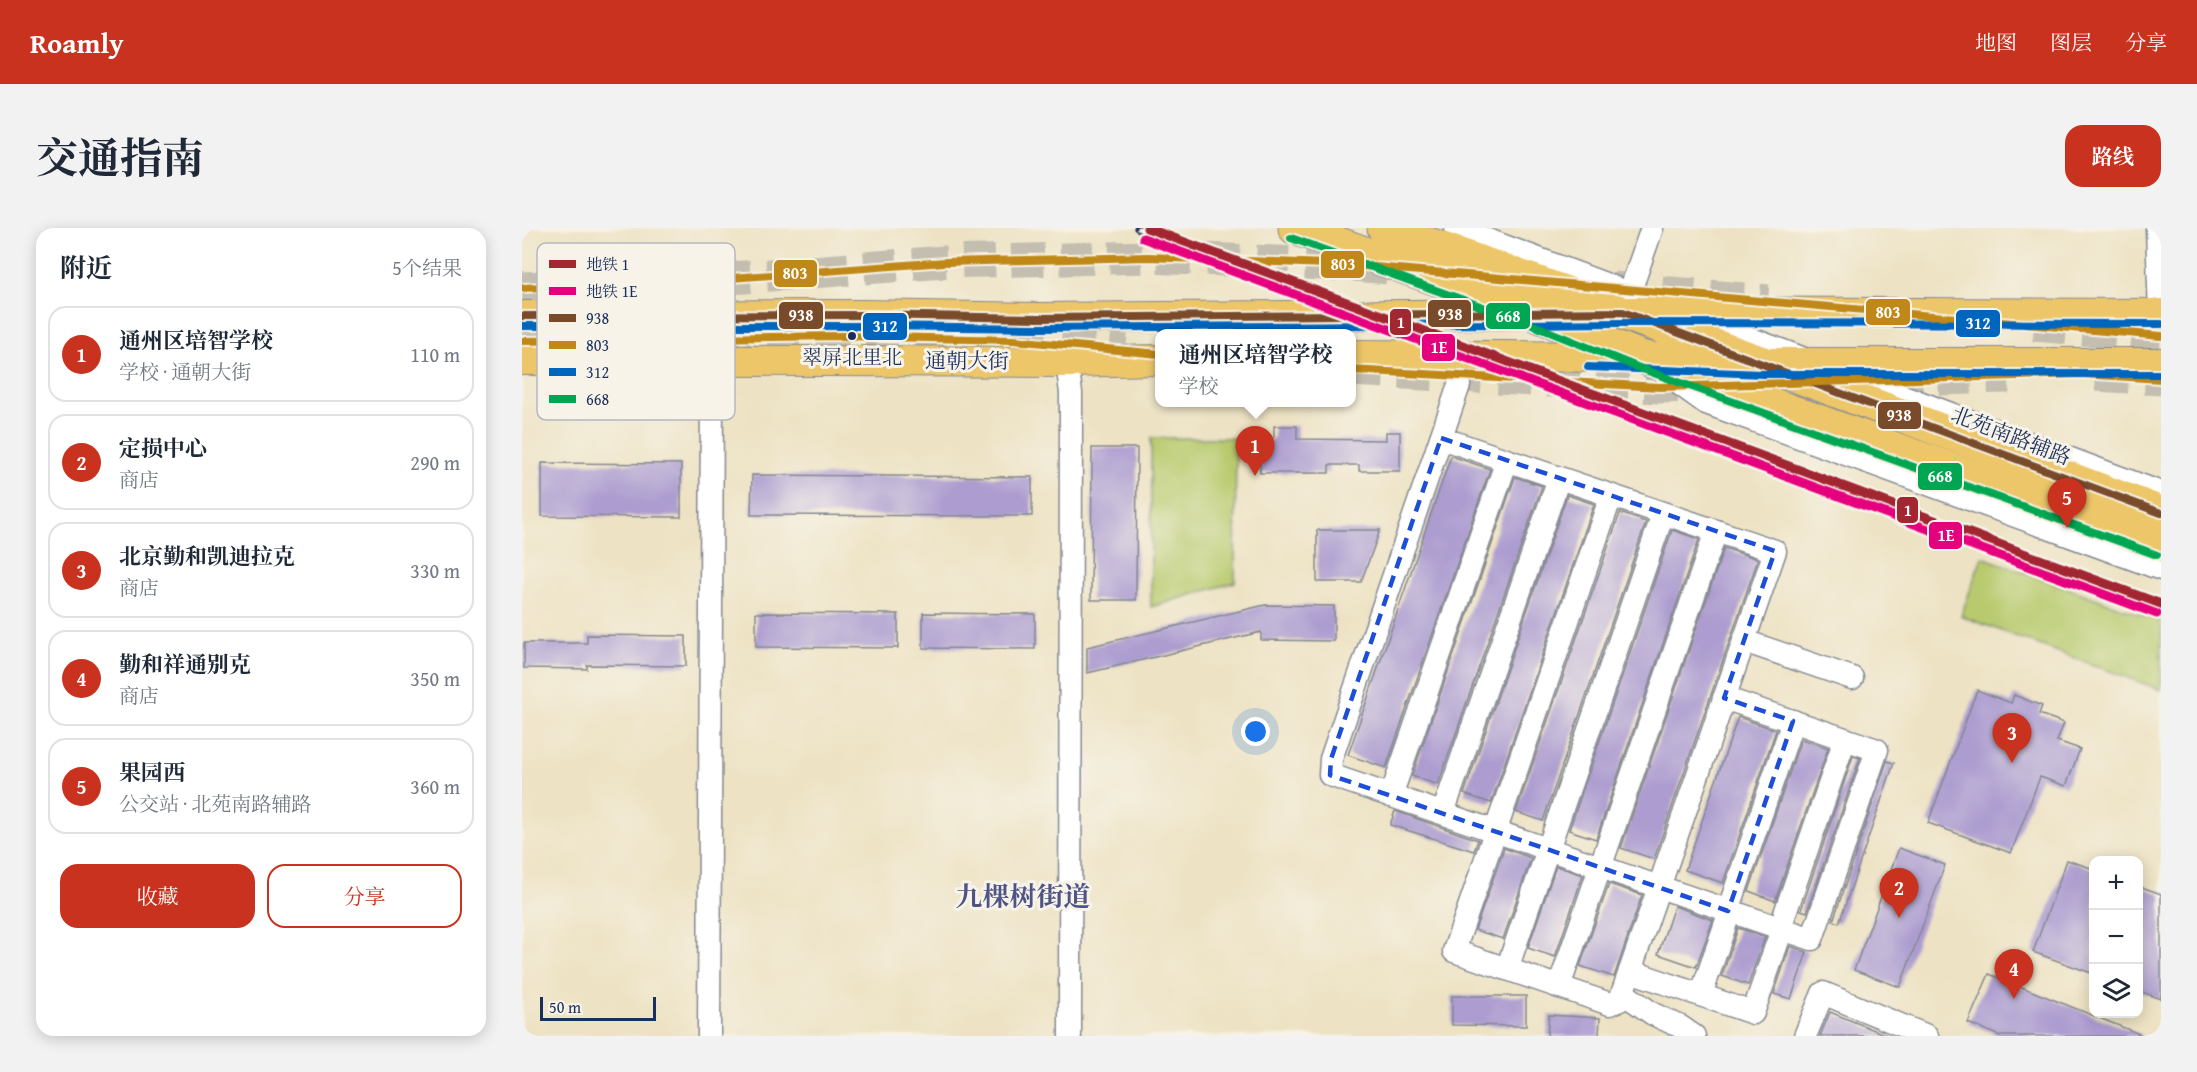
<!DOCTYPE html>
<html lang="zh">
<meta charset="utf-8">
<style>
:root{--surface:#fff;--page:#f2f2f3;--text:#1f2937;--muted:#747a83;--line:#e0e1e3;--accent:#c8321e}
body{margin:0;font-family:"Gentium Book Plus","Noto Serif SC",serif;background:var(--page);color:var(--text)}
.controls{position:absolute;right:18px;bottom:18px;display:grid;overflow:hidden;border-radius:12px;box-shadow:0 3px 15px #0003}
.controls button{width:54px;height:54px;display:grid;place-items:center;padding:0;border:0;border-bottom:2px solid var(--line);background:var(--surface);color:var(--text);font:30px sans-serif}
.scale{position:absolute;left:18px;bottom:15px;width:116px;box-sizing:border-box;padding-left:6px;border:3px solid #1b2f5e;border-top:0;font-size:16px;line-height:21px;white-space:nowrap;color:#1b2f5e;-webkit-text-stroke:4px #f7f3e8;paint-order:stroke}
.you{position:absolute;left:734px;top:504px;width:21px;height:21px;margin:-15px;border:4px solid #fff;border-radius:50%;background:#1a73e8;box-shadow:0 0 0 9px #1a73e833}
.badge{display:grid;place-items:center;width:39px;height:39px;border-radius:50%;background:var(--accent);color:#fff;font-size:20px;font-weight:700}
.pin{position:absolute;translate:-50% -50px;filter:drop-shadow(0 2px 3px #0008)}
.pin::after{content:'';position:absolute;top:32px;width:21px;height:18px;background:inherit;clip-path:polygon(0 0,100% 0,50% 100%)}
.popup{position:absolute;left:633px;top:101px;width:201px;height:78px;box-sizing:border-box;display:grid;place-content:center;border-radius:12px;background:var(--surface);filter:drop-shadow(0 2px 4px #0005);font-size:20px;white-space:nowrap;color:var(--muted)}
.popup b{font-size:22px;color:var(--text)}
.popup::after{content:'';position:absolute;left:50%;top:100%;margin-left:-12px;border:12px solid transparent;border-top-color:var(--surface)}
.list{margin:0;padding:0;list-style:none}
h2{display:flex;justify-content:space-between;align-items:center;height:78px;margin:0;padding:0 24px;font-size:26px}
h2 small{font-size:20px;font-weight:400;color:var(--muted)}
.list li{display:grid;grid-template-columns:39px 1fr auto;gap:18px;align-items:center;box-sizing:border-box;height:96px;margin:0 12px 12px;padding:0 12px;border:2px solid var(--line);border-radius:18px}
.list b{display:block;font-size:22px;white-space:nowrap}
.list p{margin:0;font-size:20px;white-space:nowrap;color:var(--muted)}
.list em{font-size:20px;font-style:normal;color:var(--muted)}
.actions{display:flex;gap:12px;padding:18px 24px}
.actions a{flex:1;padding:14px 0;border:2px solid var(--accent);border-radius:18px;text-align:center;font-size:21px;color:var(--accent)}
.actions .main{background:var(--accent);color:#fff}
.icon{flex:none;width:33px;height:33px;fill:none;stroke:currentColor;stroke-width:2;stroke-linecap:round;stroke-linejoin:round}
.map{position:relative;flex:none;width:1639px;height:808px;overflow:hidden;border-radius:18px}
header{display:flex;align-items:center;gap:36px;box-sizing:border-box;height:84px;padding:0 30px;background:var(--accent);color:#fff}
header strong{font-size:28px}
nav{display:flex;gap:33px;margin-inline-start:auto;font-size:21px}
.intro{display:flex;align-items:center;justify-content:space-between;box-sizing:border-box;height:144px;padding:0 36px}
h1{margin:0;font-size:42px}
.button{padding:15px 27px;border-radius:18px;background:var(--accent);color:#fff;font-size:21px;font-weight:700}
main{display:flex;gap:36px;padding:0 36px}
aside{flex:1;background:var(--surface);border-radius:18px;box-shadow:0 3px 15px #0003}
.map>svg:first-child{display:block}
.green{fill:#b8ca6d;stroke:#6a7c66;stroke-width:1.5}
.building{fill:#ac9cd0}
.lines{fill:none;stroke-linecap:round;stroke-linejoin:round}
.highway-tunnel{stroke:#c3beaf;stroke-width:33;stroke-dasharray:33 16;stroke-linecap:butt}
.minor-casing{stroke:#848890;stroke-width:25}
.major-casing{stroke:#848890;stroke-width:32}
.highway-casing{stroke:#848890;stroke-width:35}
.minor{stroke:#fff;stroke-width:22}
.major{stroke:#ecc669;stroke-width:30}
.highway{stroke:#ecc669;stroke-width:33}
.rail-casing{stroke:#1b2f5e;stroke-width:7}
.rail{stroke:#f7f3e8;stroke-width:4.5;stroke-dasharray:14;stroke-linecap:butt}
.bus-1-casing{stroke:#f7f3e8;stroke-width:12}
.bus-2-casing{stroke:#f7f3e8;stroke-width:12}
.bus-3-casing{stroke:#f7f3e8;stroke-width:12}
.bus-4-casing{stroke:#f7f3e8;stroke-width:12}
.bus-1{stroke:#7a4b2a;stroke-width:8}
.bus-2{stroke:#c08818;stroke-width:8}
.bus-3{stroke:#0065bd;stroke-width:8}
.bus-4{stroke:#00a651;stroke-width:8}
.metro-1-casing{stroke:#f7f3e8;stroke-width:14}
.metro-2-casing{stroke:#f7f3e8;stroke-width:14}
.metro-1{stroke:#a12830;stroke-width:9}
.metro-2{stroke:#e5007d;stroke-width:9}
.marked{fill:none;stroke:#1d4ed8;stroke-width:4.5;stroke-dasharray:12 8;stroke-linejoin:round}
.bus-dot{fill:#1b2f5e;stroke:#f7f3e8;stroke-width:2}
.labels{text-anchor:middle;stroke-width:6;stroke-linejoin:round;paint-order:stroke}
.bus-label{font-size:20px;fill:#1b2f5e;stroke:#f7f3e8}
.street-label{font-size:21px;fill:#1b2f5e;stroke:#f7f3e8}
.district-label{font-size:27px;font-weight:bold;fill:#4e5586;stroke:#f7f3e8}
.key{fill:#f7f3e8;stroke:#b5b8bf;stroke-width:1.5}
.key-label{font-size:16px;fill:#1b2f5e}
.line-badge{stroke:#f7f3e8;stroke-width:2}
.badge-label{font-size:16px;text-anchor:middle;font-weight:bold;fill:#fff}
</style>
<header>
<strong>Roamly</strong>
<nav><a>地图</a><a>图层</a><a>分享</a></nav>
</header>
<div class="intro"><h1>交通指南</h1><a class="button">路线</a></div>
<main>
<aside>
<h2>附近<small>5个结果</small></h2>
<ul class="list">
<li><span class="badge">1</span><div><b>通州区培智学校</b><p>学校 · 通朝大街</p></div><em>110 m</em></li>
<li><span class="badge">2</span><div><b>定损中心</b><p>商店</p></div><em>290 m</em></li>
<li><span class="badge">3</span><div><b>北京勤和凯迪拉克</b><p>商店</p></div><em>330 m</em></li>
<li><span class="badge">4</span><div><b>勤和祥通别克</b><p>商店</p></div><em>350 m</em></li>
<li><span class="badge">5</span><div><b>果园西</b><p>公交站 · 北苑南路辅路</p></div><em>360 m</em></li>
</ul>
<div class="actions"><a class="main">收藏</a><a>分享</a></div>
</aside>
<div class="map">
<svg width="1639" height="808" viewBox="0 0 1639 808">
<rect width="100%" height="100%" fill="#f7f3e8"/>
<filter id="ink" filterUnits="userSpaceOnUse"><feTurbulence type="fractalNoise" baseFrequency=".0167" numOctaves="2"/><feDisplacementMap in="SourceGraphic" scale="12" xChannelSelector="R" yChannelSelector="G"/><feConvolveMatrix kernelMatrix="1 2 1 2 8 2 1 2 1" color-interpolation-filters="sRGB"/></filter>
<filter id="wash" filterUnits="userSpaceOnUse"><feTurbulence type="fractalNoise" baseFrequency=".008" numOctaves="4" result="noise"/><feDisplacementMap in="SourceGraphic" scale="24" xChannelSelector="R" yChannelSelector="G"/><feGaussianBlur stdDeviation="1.35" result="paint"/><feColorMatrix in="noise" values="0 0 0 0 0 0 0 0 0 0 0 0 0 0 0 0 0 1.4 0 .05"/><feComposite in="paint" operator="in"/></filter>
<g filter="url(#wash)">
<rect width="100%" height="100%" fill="#ede2c3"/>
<!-- green -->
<g class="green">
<polygon points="629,210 714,210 713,354 629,379"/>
<polygon points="1460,329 1639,394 1639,462 1439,388"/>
</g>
<g id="blocks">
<!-- building -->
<g class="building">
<polygon points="752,198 775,198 775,211 864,212 864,204 878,204 878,243 837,243 837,237 807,237 807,245 738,245 738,228 745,219 745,215 752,209"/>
<polygon points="570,220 615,220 614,372 569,372"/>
<polygon points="929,228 968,241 864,540 826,527"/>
<polygon points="20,235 159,236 159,289 20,288"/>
<polygon points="230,247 510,249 510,288 229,287"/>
<polygon points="993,249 1020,258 916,557 890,548"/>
<polygon points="1045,267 1072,276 969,575 942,566"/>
<polygon points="1098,285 1124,294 1021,593 994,584"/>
<polygon points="795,302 858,302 839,354 795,354"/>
<polygon points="1150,302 1177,311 1074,611 1047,602"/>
<polygon points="1202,320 1236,331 1132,631 1099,620"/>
<polygon points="743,377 812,378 812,413 739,412 739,404 565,445 565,419"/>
<polygon points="234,385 376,386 376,420 234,419"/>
<polygon points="401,385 513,386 513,421 401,420"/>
<polygon points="65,407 164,408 164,438 65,437 65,441 2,440 2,415 65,415"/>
<polygon points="1455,462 1489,475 1492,467 1520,478 1517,486 1542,495 1535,513 1558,521 1544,558 1518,549 1489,625 1406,595"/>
<polygon points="1216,489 1254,502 1201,655 1163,642"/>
<polygon points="1279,511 1306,520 1253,673 1227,663"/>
<polygon points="1331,528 1338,530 1285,684 1279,682"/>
<polygon points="1365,533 1372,535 1317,695 1311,693"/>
<polygon points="873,583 956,612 952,623 868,597"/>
<polygon points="982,620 1009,630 981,711 953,702"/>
<polygon points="1377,620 1423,637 1378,759 1332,742"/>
<polygon points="1545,632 1572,641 1572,746 1511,724"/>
<polygon points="1034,638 1061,647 1033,729 1006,720"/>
<polygon points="1087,656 1120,667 1092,749 1058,738"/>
<polygon points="1617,658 1639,666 1639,771 1617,763"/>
<polygon points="1152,678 1191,692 1174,739 1136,726"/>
<polygon points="1216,700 1243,709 1226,757 1200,748"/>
<polygon points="1268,718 1285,724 1269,771 1252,766"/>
<polygon points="1467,746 1620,807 1620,808 1478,808 1446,795"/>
<polygon points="930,768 1004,768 1004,798 930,797"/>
<polygon points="1308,784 1367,808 1298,808"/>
<polygon points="1027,787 1078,790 1077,808 1025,808"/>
</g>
</g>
</g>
<g filter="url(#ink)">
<use href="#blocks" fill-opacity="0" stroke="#848890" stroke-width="1.5"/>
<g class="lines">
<!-- highway-tunnel -->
<g class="highway-tunnel">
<polyline points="0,60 182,52 423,34 626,29 830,37 869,40"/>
<polyline points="1091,60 1246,73"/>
<polyline points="1512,97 1639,108"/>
<polyline points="0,113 320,108 491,112 604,123"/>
<polyline points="829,142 1138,159 1487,149"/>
<polyline points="1574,147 1639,151"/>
</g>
<!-- minor casing -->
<g class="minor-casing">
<g id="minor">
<polyline points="934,0 1639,265"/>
<polyline points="1635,0 1638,86"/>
<polyline points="1103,78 1130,0"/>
<polyline points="545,134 549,165 548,808"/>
<polyline points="1145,147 1184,175 1639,341"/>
<polyline points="937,157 809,531 808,547 1290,711 1355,522 1202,470"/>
<polyline points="919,210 1253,323 1098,772 1088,776 932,723 1089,268"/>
<polyline points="1222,413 1330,450"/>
<polyline points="869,568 985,232"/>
<polyline points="921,585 1037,250"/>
<polyline points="1206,683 1271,493"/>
<polyline points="1258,700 1323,511"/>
<polyline points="985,741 1141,286"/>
<polyline points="1108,743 1231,785 1260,701"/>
<polyline points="1037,759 1194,303"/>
<polyline points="1101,765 1131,786 1159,799 1172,808"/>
<polyline points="1179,767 1208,683"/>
<polyline points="187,808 190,162"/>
<polyline points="1283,808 1301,765 1405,808"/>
</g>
</g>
<!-- major casing -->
<g class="major-casing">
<g id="major">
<polyline points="1108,84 1639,86"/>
<polyline points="0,88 342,87 517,90 1006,86"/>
<polyline points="829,127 1119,129 1241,135 1639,135"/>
<polyline points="0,132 545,134 637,132"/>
</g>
</g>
<!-- highway casing -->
<g class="highway-casing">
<g id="highway">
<polyline points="773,0 1012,86 1119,129 1639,317"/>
<polyline points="862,0 1241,135 1639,285"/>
</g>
</g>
<!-- minor -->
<use href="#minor" class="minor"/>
<!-- major -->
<use href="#major" class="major"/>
<!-- highway -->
<use href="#highway" class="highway"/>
<!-- rail casing -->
<g class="rail-casing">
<g id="rail">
<polyline points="615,0 696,36 1106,190"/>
<polyline points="1067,167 1140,190"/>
</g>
</g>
<!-- rail -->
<use href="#rail" class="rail"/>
<!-- bus-1 casing -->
<g class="bus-1-casing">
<polyline id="bus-1" points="0,88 342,87 517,90 1101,84 1639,285"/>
</g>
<!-- bus-2 casing -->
<g class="bus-2-casing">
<g id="bus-2">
<polyline points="0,60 182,52 423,34 626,29 830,37 1639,108"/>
<polyline points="0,113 320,108 491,112 637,126"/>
<polyline points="829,142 1138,159 1559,146 1639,151"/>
</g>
</g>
<!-- bus-3 casing -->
<g class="bus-3-casing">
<g id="bus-3">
<polyline points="0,98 342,98 517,100 1101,95 1639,96"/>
<polyline points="1066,139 1241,146 1639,146"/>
</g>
</g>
<!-- bus-4 casing -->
<g class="bus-4-casing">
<polyline id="bus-4" points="769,10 1008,96 1115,139 1635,327"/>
</g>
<!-- bus-1 -->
<use href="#bus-1" class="bus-1"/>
<!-- bus-2 -->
<use href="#bus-2" class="bus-2"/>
<!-- bus-3 -->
<use href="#bus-3" class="bus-3"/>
<!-- bus-4 -->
<use href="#bus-4" class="bus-4"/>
<!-- metro-1 casing -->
<g class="metro-1-casing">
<polyline id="metro-1" points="625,0 1639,376"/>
</g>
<!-- metro-2 casing -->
<g class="metro-2-casing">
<polyline id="metro-2" points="621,10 1635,386"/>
</g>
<!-- metro-1 -->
<use href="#metro-1" class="metro-1"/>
<!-- metro-2 -->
<use href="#metro-2" class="metro-2"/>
</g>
</g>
<!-- marked area -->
<path class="marked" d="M919,210L1253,323L1202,470L1271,493L1206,683L808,547L809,531Z"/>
<!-- markers -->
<circle class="bus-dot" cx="330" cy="108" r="5"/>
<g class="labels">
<!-- bus labels -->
<g class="bus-label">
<text x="330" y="136">翠屏北里北</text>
</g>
<!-- street labels -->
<g class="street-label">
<text x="445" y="140">通朝大街</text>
<text transform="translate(1489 208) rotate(21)" y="7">北苑南路辅路</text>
</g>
<!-- district labels -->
<g class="district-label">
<text x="501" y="678">九棵树街道</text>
</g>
</g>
<!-- legend -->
<rect x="15" y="15" width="198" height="177" rx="9" class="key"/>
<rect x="27" y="32" width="27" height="8" fill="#a12830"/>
<rect x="27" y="59" width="27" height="8" fill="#e5007d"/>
<rect x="27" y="86" width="27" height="8" fill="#7a4b2a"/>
<rect x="27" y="113" width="27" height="8" fill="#c08818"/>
<rect x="27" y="140" width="27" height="8" fill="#0065bd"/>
<rect x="27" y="167" width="27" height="8" fill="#00a651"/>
<g class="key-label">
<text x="64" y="42">地铁 1</text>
<text x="64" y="69">地铁 1E</text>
<text x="64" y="96">938</text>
<text x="64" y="123">803</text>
<text x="64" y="150">312</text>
<text x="64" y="177">668</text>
</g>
<g class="line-badge">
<rect x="798" y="22" width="45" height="29" rx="6" fill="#c08818"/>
<rect x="251" y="31" width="45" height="29" rx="6" fill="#c08818"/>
<rect x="1343" y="70" width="46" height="28" rx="6" fill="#c08818"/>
<rect x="905" y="71" width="45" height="29" rx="6" fill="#7a4b2a"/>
<rect x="256" y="73" width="46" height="29" rx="6" fill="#7a4b2a"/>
<rect x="963" y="74" width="46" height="28" rx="6" fill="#00a651"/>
<rect x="867" y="80" width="23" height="28" rx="6" fill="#a12830"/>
<rect x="1433" y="81" width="46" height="29" rx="6" fill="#0065bd"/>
<rect x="340" y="84" width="46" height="29" rx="6" fill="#0065bd"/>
<rect x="899" y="105" width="35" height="29" rx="6" fill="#e5007d"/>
<rect x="1355" y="173" width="45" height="29" rx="6" fill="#7a4b2a"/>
<rect x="1395" y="234" width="46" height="29" rx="6" fill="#00a651"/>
<rect x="1374" y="268" width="23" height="28" rx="6" fill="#a12830"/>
<rect x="1406" y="293" width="35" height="29" rx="6" fill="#e5007d"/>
</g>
<g class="badge-label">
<text x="821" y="42">803</text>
<text x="273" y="51">803</text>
<text x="1366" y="90">803</text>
<text x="928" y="92">938</text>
<text x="279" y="93">938</text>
<text x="986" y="94">668</text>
<text x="879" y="100">1</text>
<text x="1456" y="101">312</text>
<text x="363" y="104">312</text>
<text x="917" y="125">1E</text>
<text x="1377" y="193">938</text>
<text x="1418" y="254">668</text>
<text x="1386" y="288">1</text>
<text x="1424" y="313">1E</text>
</g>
</svg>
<div class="controls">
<button>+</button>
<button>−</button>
<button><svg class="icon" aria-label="layers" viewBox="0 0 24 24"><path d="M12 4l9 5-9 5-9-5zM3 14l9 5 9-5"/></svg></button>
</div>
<div class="scale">50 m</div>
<div class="you"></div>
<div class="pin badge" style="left:733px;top:248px">1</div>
<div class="popup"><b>通州区培智学校</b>学校</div>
<div class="pin badge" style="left:1377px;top:690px">2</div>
<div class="pin badge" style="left:1490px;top:535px">3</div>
<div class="pin badge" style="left:1492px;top:771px">4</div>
<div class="pin badge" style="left:1545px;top:300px">5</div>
</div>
</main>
